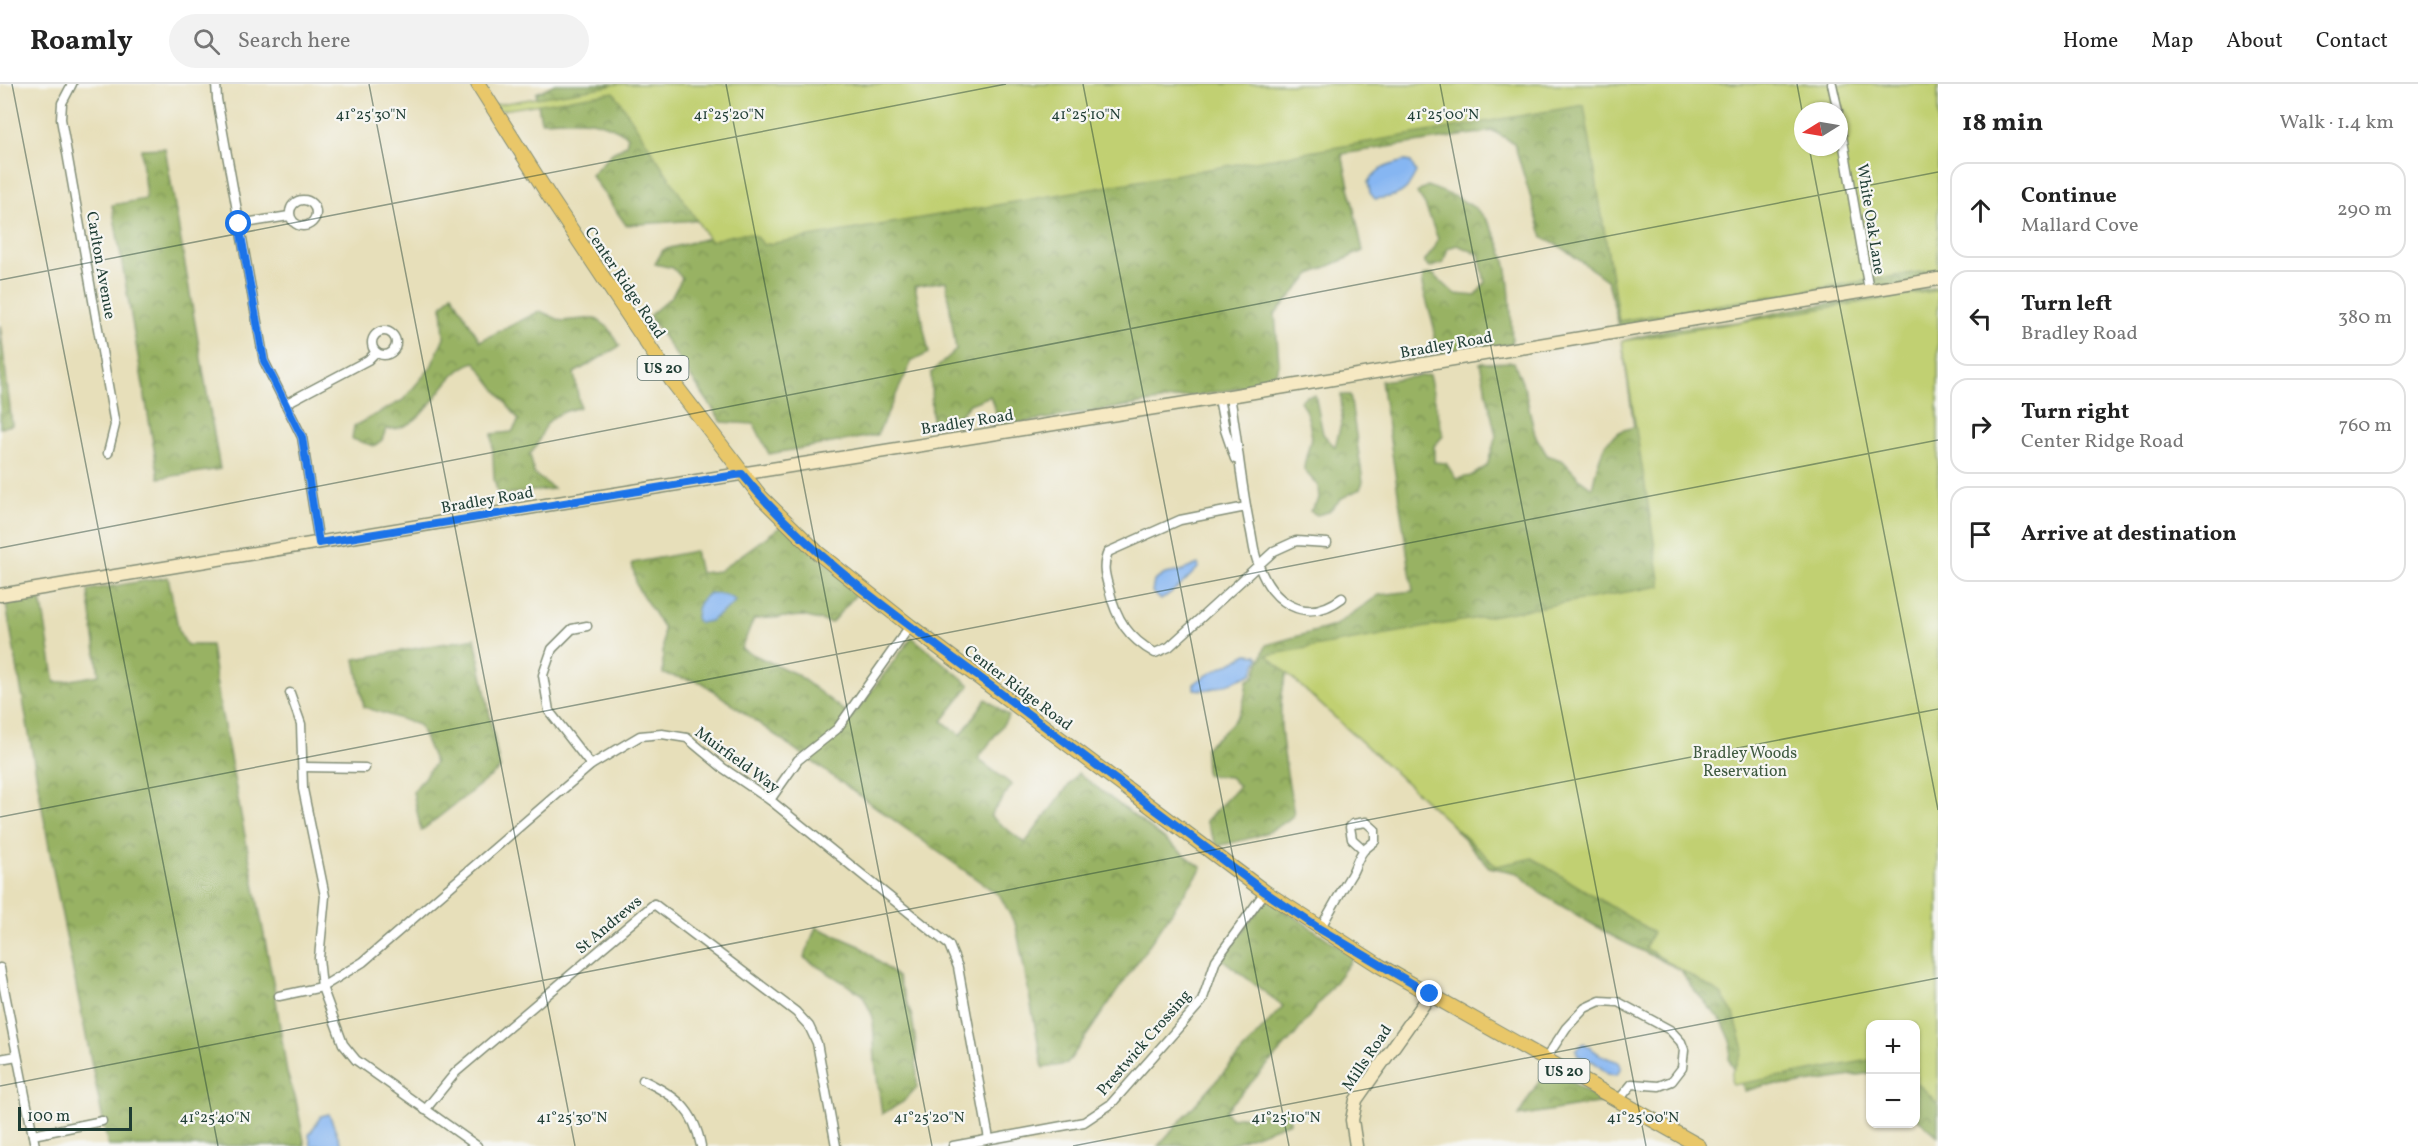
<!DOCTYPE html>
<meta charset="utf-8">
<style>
:root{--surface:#fff;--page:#f2f2f2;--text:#222;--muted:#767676;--line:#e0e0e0}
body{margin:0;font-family:Vollkorn,serif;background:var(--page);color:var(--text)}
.controls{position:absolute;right:18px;bottom:18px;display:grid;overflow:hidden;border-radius:12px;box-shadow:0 2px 4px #0004}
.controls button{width:54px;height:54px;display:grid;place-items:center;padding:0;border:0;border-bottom:2px solid var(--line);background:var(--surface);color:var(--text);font:30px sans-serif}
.compass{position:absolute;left:1794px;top:18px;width:54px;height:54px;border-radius:50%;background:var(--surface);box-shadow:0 2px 4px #0004;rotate:259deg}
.scale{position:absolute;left:18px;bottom:15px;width:114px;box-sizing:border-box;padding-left:6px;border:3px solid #1f3d34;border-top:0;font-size:16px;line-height:21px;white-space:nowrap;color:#1f3d34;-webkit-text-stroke:4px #f6f6f2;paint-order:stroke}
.stop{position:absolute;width:18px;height:18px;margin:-14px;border:4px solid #1a73e8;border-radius:50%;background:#fff}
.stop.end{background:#1a73e8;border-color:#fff;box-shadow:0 2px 6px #0008}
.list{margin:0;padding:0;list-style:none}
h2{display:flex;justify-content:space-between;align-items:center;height:78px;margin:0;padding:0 24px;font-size:26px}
h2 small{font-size:20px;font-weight:400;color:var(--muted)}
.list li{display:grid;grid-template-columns:39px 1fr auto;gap:18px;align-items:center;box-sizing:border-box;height:96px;margin:0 12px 12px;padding:0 12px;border:2px solid var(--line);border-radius:18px}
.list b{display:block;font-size:22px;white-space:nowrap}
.list p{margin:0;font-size:20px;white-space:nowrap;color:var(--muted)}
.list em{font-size:20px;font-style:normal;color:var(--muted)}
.icon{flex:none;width:33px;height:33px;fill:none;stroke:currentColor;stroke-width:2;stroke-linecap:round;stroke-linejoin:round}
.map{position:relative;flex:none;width:1938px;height:1062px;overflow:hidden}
header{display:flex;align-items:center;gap:36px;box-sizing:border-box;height:84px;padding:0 30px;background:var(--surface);border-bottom:2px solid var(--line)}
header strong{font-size:28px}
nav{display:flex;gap:33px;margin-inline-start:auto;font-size:21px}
.search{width:420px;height:54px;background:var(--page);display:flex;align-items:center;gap:15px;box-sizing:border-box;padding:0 21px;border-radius:33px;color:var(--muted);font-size:22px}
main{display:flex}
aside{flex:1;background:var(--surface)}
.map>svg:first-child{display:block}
.forest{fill:url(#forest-crowns);stroke:#5c784c;stroke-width:1.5;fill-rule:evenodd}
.park{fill:#c1d072;stroke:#708653;stroke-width:1.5;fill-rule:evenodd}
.water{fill:#86b6f2;stroke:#527a93;stroke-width:1.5}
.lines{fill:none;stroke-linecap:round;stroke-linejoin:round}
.street-casing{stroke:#838e77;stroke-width:11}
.secondary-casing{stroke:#838e77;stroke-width:15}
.primary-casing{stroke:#838e77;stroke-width:16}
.street{stroke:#fff;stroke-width:8}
.secondary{stroke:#f6e9c3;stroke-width:12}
.primary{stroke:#e9c769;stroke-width:14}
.route{stroke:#1a73e8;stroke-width:8}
.ticks{fill:none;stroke:#1f3d34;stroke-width:1.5;stroke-opacity:0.45}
.labels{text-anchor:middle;stroke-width:4.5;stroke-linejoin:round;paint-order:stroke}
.shield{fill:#f6f6f2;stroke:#60746d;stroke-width:1.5}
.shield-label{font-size:15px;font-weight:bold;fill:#1f3d34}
.street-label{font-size:16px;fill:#1f3d34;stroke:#f6f6f2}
.park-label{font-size:16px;fill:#3f5a40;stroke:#f6f6f2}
.ticks-label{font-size:15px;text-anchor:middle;fill:#1f3d34;stroke:#f6f6f2;stroke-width:4.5;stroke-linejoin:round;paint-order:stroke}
</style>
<header>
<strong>Roamly</strong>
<div class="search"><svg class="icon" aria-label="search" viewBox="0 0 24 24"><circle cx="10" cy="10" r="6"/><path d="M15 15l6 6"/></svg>Search here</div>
<nav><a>Home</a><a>Map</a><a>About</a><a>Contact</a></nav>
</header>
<main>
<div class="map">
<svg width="1938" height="1062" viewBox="0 0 1938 1062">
<defs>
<pattern id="forest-crowns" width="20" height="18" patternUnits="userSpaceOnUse" patternTransform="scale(1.5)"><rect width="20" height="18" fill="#98b264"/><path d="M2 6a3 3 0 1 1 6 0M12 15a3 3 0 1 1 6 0" fill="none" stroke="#7b9253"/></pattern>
</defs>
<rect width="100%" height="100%" fill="#f6f6f2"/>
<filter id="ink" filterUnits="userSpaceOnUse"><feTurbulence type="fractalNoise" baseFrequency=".0167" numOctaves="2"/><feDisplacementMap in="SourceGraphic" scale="12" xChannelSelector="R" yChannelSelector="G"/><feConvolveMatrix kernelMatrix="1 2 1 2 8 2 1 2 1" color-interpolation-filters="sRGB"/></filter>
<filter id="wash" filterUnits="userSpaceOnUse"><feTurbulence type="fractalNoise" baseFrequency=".008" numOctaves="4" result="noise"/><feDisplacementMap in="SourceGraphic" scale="24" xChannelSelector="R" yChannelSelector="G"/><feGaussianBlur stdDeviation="1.35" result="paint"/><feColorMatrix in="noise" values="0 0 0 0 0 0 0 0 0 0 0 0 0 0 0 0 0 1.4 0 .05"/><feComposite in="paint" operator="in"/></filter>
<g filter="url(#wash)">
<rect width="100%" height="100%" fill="#e7dfba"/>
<!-- forest -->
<g class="forest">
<path d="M555,0H1938V195L1620,247L1608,197L1561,163L1543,154L1514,59L1493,47L1342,70L1363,167L1311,190L1275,230L1279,278L1273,299L1001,342L990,312L970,320L961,330L932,340L931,289L956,266L946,197L915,202L929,269L912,277L877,351L769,370L754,340L722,338L649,232L672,212L682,194L673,184L655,180L663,166L708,154L697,136L626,141L591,91L612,69L626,61L628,52C594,31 578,36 541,37L536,9ZM1803,27H1839V63H1803Z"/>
<polygon points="165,64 220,385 159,394 112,121 146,115 141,65"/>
<path d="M1427,102C1446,109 1471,117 1484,133C1513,169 1510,216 1512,260L1444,271L1434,261V243L1422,201L1423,191L1433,190L1455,210L1476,212L1485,198L1479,170L1457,161L1448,164L1443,179L1429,184L1424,178L1434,165L1438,155L1425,121L1417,109Z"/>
<path d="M1938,203V1052L1916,1033V940H1870V989L1794,1001H1766L1745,1007L1729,975L1731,957L1723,939L1689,900L1681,886L1612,852L1540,809L1518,789L1489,783L1449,738L1287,589C1272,630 1288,689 1294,731C1272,751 1245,756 1217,762L1206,737L1239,702L1230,693L1206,691L1205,664C1232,639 1244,636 1247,597L1254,593L1266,561L1334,542L1379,511L1413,507L1381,297L1429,291L1443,352L1434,362V378L1446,379L1456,395L1471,392L1487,382L1496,352L1480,279L1514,278L1525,306L1535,351L1547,371L1563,377L1580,395L1592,404C1599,376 1600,350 1634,343L1622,257L1669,245L1738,238L1788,226Z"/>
<path d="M452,210L480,257L540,227L562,237L595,234L609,244L620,262L574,289L580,323C566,327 551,330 544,345C538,356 540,359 530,370L534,390L554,405L498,411L494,395L492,350L512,348L519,336L475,278C439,288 429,348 386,345L382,356L374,362L352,355L354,342L403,316L431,283L444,253L442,222Z"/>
<polygon points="0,241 12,341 0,344"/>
<path d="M1315,311L1323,350L1335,363L1342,336L1341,311H1350L1363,398L1360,405L1342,414L1328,428L1317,431L1310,427L1319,415L1318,402L1304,386C1304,376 1308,368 1310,358C1313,346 1307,326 1300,317L1306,312Z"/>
<polygon points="783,441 859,507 831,539 803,532 754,535 741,565 796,590 852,633 912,553 970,601 942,637 961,651 986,615 1009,632 978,675 1012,701 990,732 1025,759 1078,689 1202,784 1067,980 1043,984 1016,842 1000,812 701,598 663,590 663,543 637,503 632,479 695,467 700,489 719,487"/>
<polygon points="168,493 179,548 187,561 211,561 219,616 274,903 287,989 296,1016 305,1062 108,1062 54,791 6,520 41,514 55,599 99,591 88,506"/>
<polygon points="475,554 500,685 421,747 413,708 435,679 419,641 364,623 355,575"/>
<polygon points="1267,814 1354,873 1295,951 1225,1027 1231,1034 1288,1026 1290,1038 1226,1062 1158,1062 1283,922 1222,875"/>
<polygon points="816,843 860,862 898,894 912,933 916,961 917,1003 903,1018 882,1030 875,978 873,933 862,910 804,874"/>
<polygon points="1547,983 1603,1018 1518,1032"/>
</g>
<!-- park -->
<g class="park">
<path d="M609,0H1938V185L1619,237L1584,21L763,161C754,141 727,153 710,157L614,8L497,27L493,21L610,2ZM1803,27H1839V63H1803Z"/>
<polygon points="1938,206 1938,1020 1916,997 1916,940 1870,940 1870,976 1733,1001 1731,996 1732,988 1742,970 1743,962 1734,930 1721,910 1645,864 1653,848 1532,774 1497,782 1267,571 1661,502 1622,257"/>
</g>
<!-- water -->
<g class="water">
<path d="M1405,77L1411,78L1416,88C1408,110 1396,113 1375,115L1370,109L1368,98C1378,83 1389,81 1405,77Z"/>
<polygon points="1198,480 1199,483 1181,501 1161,516 1152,508 1154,497 1165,490 1181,487"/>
<path d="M710,509C718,510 729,510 735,517L732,521L710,537L700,539L696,536C696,524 699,515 710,509Z"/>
<path d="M1247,570L1257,571L1259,574L1252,590C1235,596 1213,609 1194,605V600C1209,587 1230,581 1247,570Z"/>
<polygon points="1584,959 1602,972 1619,978 1621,983 1617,991 1608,990 1594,978 1578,972 1576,966"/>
<polygon points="329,1030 342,1062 311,1062 309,1051 321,1032"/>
</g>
</g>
<g filter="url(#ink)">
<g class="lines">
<!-- street casing -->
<g class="street-casing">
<g id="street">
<polyline points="72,0 62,19 61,35 115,341 108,369"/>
<polyline points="216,0 217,15 264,277 302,353 319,459"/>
<polyline points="1832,0 1838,27"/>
<polyline points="1839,34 1869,206"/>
<circle cx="303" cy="129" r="13"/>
<polyline points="239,140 289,132"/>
<circle cx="384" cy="259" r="12"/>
<path d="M1230,312C1238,358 1241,403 1251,448C1253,458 1254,470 1258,479C1271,518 1305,542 1342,514"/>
<polyline points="1219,314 1225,346 1235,375"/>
<polyline points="285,320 368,276 376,268"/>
<path d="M1246,423L1180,436L1108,468C1102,482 1105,491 1109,505C1116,535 1128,554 1155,569L1169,563L1274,467L1296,457L1327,459"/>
<polyline points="587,542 572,545 552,565 543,591 549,627 591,681"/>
<polyline points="290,609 301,640 303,705 325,812 319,874 322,903 343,960 356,976 477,1062"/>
<polyline points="304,683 365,684"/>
<polyline points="770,716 798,676 837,645 910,542"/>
<path d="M1320,845C1330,827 1340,809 1351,791C1356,783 1357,774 1364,766L1375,757V746L1366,738L1353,740L1350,743L1352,755L1364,766"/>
<polyline points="0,884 35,1062"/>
<polyline points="279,912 322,903 363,878 591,681 640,652 662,650 687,654 723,684 770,716 949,861 958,883 989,1055"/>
<polyline points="0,975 17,972"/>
<polyline points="1545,976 1566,944 1585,924 1600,917 1618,918 1670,946 1681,958 1684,966 1682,984 1672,997 1659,1002 1632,1000 1617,1018"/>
<path d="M643,996C676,1012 694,1025 701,1062"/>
<polyline points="425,1026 456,988 654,820 796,928 809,942 817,959 836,1062"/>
<polyline points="33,1051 102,1037"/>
<polyline points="953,1062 1084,1038 1111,1020 1202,917 1216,876 1265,808"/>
</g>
</g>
<!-- secondary casing -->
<g class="secondary-casing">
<g id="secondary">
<polyline points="0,511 558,419 1230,312 1938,195"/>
<polyline points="1356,1062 1352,1036 1356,1016 1430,911"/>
</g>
</g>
<!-- primary casing -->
<g class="primary-casing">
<polyline id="primary" points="478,0 549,112 672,297 761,413 818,469 910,542 1265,808 1380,882 1699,1062"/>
</g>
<!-- street -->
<use href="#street" class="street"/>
<!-- secondary -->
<use href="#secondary" class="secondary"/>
<!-- primary -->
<use href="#primary" class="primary"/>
</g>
</g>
<g class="lines" filter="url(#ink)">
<!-- route -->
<path class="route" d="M239,140L264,277L302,353L319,459L742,390C807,470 893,529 975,590C1071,663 1168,735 1265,808L1320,845L1430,910"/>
</g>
<!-- ticks -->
<path class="ticks" d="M12,0L218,1062M369,0L575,1062M726,0L932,1062M1083,0L1289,1062M1440,0L1646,1062M1797,0L1803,32M1809,63L1938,726M0,196L1006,0M0,464L1938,88M0,733L1938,356M0,1002L1938,625M1073,1062L1938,894"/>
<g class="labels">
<!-- shield labels -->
<g class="shield">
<rect x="637.5" y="272" width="51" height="24" rx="4.5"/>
<rect x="1538.5" y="975" width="51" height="24" rx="4.5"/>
</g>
<g class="shield-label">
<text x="663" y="289">US 20</text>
<text x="1564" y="992">US 20</text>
</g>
<!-- street labels -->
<g class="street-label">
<text transform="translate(1872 135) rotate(81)" y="6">White Oak Lane</text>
<text transform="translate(102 181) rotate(80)" y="6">Carlton Avenue</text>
<text transform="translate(626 198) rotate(56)" y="6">Center Ridge Road</text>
<text transform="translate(1446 260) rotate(-10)" y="6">Bradley Road</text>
<text transform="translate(967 337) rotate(-9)" y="6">Bradley Road</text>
<text transform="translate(487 415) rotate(-10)" y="6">Bradley Road</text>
<text transform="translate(1019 603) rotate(37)" y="6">Center Ridge Road</text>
<text transform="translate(738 675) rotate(36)" y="6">Muirfield Way</text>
<text transform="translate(608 840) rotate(-40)" y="6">St Andrews</text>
<text transform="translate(1143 958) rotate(-49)" y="6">Prestwick Crossing</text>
<text transform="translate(1366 973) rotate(-56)" y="6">Mills Road</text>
</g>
<!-- park labels -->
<g class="park-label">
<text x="1745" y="674">Bradley Woods<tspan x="1745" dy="18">Reservation</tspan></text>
</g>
</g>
<g class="ticks-label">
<text x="729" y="35">41°25'20"N</text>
<text x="1086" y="35">41°25'10"N</text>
<text x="371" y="35">41°25'30"N</text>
<text x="1443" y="35">41°25'00"N</text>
<text x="215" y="1038">41°25'40"N</text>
<text x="572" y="1038">41°25'30"N</text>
<text x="929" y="1038">41°25'20"N</text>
<text x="1286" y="1038">41°25'10"N</text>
<text x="1643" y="1038">41°25'00"N</text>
</g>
</svg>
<div class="controls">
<button>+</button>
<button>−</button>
</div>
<svg class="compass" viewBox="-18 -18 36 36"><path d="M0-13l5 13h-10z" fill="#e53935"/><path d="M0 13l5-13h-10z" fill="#767676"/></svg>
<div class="scale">100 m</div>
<div class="stop" style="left:239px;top:140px"></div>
<div class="stop end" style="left:1430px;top:910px"></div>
</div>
<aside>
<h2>18 min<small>Walk · 1.4 km</small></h2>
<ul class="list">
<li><svg class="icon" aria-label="ahead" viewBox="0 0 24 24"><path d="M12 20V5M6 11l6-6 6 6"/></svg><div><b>Continue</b><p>Mallard Cove</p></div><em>290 m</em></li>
<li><svg class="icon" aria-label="left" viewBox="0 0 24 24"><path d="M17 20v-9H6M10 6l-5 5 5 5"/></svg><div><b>Turn left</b><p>Bradley Road</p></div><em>380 m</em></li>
<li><svg class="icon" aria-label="right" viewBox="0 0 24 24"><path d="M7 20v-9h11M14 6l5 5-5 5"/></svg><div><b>Turn right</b><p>Center Ridge Road</p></div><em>760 m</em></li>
<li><svg class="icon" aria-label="arrive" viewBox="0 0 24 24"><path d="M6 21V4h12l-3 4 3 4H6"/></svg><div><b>Arrive at destination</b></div></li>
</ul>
</aside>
</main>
